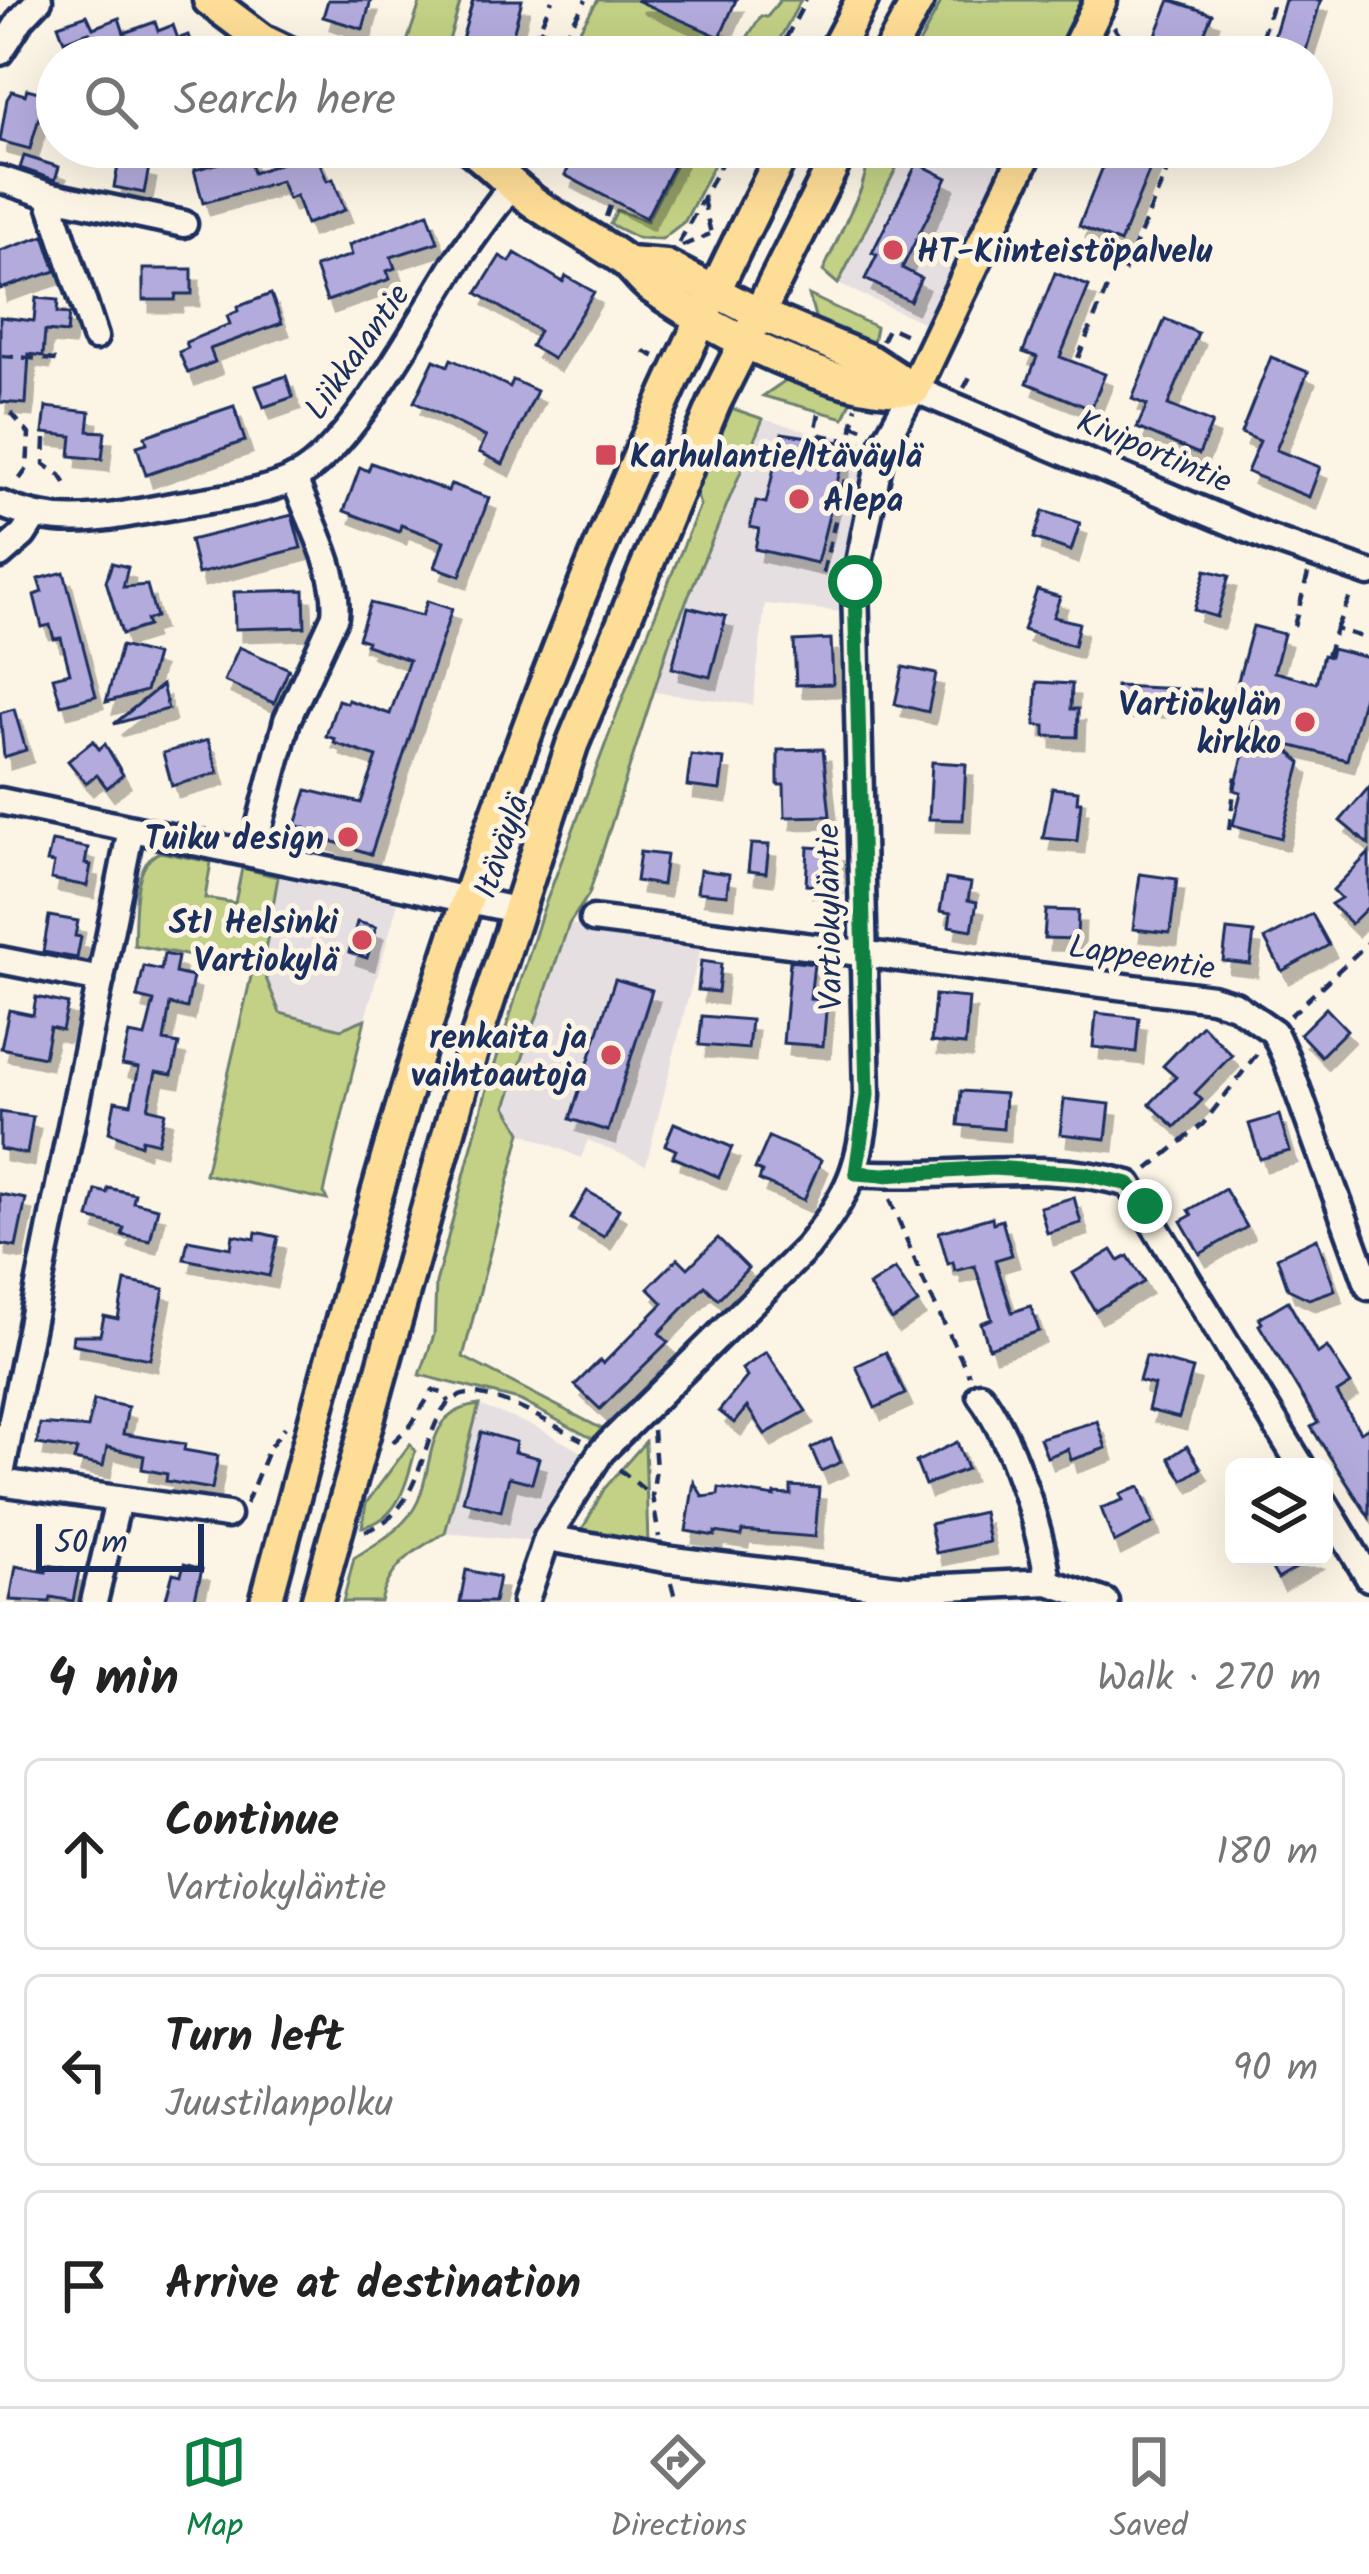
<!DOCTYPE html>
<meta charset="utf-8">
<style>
:root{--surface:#fff;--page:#f6f6f6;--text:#222;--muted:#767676;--line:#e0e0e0;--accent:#0b8043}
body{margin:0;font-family:Kalam,sans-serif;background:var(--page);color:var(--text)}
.controls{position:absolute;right:36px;bottom:36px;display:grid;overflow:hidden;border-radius:18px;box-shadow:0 12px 48px #0002}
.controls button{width:108px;height:108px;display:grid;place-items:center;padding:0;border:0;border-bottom:3px solid var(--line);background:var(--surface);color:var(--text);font:60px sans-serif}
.scale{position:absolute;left:36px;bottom:30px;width:168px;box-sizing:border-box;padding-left:12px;border:6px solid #1b2f5e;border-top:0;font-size:33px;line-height:42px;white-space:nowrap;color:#1b2f5e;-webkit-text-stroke:9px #fcf5e5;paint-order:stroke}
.stop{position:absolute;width:36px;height:36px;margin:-27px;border:9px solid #0b8043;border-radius:50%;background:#fff}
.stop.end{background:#0b8043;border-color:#fff;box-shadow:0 3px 12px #0008}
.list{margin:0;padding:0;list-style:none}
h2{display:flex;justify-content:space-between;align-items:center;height:156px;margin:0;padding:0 48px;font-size:51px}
h2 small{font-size:39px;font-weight:400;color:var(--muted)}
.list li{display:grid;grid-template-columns:78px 1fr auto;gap:36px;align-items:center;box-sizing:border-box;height:192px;margin:0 24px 24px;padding:0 24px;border:3px solid var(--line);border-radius:18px}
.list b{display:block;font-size:45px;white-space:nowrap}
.list p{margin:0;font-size:39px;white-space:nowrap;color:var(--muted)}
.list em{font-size:39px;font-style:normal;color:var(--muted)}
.icon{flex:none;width:66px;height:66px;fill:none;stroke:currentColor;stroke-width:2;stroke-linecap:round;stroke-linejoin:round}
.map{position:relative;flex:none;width:1369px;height:1602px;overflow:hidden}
.search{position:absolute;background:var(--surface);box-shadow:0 12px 48px #0002;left:36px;right:36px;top:36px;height:132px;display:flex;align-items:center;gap:30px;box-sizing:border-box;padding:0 42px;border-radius:66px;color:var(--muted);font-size:45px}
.sheet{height:804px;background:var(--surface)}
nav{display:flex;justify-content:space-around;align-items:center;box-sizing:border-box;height:168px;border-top:3px solid var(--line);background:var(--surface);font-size:33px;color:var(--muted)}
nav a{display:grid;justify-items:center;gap:6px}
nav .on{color:var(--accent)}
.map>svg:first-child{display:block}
.built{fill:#e6dfe2}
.green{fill:#c2d185;stroke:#6e8072;stroke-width:3}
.building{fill:#b3abdc;stroke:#1b2f5e;stroke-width:3;filter:url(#shadow)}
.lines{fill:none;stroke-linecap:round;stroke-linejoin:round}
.minor-casing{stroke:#1b2f5e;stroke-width:33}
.major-casing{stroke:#1b2f5e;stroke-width:39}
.path{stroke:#1b2f5e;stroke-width:4.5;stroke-dasharray:12 9;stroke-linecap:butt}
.minor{stroke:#fcf5e5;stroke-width:24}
.major{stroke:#fedd96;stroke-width:30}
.route{stroke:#0b8043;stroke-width:15}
.poi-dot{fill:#d1495b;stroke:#fcf5e5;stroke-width:4.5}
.labels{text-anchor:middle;stroke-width:10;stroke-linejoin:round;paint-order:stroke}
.poi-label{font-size:33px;font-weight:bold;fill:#1b2f5e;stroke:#fcf5e5;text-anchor:end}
.street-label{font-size:33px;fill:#1b2f5e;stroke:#fcf5e5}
</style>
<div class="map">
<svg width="1369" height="1602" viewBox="0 0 1369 1602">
<defs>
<filter id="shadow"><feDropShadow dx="7" dy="12" stdDeviation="0" flood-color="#0004"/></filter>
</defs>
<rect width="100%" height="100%" fill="#fcf5e5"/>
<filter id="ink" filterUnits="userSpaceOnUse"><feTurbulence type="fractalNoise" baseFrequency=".00833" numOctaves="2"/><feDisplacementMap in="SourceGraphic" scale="24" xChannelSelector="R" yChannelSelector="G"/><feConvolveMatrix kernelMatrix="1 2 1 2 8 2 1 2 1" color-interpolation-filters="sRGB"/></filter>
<g filter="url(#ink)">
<!-- built -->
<g class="built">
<polygon points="907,147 1016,147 933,327 838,284"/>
<polygon points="763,419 814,433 871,441 848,537 844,612 765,604 753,705 654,692 670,640 706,547"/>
<polygon points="278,877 398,903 365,1019 341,1029 280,1013 262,968"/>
<polygon points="569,924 702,943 646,1165 588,1140 581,1158 521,1132 505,1106"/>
<polygon points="479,1405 536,1427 584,1453 532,1541 445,1533"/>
</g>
<!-- green -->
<g class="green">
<polygon points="421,0 461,0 444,57 402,57"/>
<polygon points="598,0 642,0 743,44 761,16 767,17 780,0 801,0 770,57 695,57 618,39 601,44 577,34"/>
<polygon points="942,0 1087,0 1059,57 912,57"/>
<polygon points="685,147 723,147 685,221 662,239 638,238 610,224 617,210 647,221"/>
<polygon points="873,147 907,147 838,284 823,271 861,189"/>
<polygon points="809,295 876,327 872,348 817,324"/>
<polygon points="789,378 852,399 844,418 763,396"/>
<polygon points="731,408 763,419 670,640 589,894 569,924 506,1106 521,1132 463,1357 602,1429 593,1439 519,1400 420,1375 434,1335 436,1283 485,1096 543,910 642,647 700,505 695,491"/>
<path d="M160,852L211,862L205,898L235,903L242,868L278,877L262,968L280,1013L341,1029L365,1019L324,1193L327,1200L205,1174L253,968L134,945C136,918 131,863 160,852Z"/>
<path d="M479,1405L445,1533C415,1549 389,1566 381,1602H343L354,1558C377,1543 406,1528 418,1501C435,1462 424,1411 479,1405Z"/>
<polygon points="645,1442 648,1545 581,1532 604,1489"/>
<path d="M410,1444L415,1451C407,1482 399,1520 362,1527L366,1503Z"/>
</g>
<!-- building -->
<g class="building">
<polygon points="328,0 371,0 363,29 323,17"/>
<polygon points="473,0 522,0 507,57 487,57 459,50"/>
<polygon points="636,0 736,0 720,37"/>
<polygon points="1170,0 1212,14 1195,57 1147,57"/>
<polygon points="1285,0 1321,0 1304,57 1268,57"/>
<polygon points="87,15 93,28 119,18 124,33 155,22 158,31 173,25 178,39 188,35 194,53 185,57 131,57 127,45 98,56 89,32 64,41 58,25"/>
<polygon points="27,89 46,94 30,149 0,141 7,99 12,91 25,95"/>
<polygon points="579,147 606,147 638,164 647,147 683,147 646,218 565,175"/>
<polygon points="1111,147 1159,147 1120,243 1079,226"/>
<polygon points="315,151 327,181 333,179 345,210 306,224 296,196 288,199 281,181 203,203 194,170 248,155 253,173"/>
<polygon points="24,156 59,167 55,180 20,168"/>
<polygon points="119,161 149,167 144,193 114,187"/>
<polygon points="917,163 947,178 902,268 921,278 910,301 865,279 877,255 872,253"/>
<polygon points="428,213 438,242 391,257 395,268 387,271 390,279 327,301 315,267 352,255 349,245"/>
<polygon points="44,236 56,271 0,289 0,251"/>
<polygon points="515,253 563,282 566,276 594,292 553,359 531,346 539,331 477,293 500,256 510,262"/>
<polygon points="143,269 192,269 192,294 176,294 175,300 143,300"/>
<polygon points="1055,273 1089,286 1060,357 1105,374 1091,409 1027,383 1037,357 1023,352"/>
<polygon points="271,294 282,323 210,349 215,362 188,373 179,352 188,348 186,342 230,324 227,316 238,311 237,307"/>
<polygon points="36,298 58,300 57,313 69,314 67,333 45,331 43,356 29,354 26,404 0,402 0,317 34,321"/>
<polygon points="1165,319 1198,333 1168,405 1212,423 1199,454 1137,428 1147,405 1132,399"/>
<polygon points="1271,357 1308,372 1276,450 1320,467 1309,497 1247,472 1260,441 1241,433"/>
<polygon points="451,359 510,387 513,380 537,391 503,464 479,452 486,437 414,402 434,360 448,366"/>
<polygon points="286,376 293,397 264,407 256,386"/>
<polygon points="234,406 245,441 146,475 137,446 147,443 145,436"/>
<polygon points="46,407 90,412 88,431 105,432 102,459 70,456 72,436 43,433"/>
<polygon points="782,433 847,443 817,563 755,549 759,529 750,527 756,501 766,503"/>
<polygon points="371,463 448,491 451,484 489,498 460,576 435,567 444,541 401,525 399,532 344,511 360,467 368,471"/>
<polygon points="1043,511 1080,523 1071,551 1034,538"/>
<polygon points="292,515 301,548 198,574 190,540"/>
<polygon points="112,563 128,567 123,587 147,585 156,617 146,620 148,626 122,634 106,581"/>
<polygon points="1206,570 1229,576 1217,617 1194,610"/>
<polygon points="64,572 96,696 61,705 53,677 70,673 61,638 54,639 50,625 42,627 34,595 42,592 38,579"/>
<polygon points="304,590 305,627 235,629 234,592"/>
<polygon points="1037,590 1060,597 1053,617 1079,623 1074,646 1023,630"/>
<polygon points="427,601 452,609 371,854 304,832 305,828 296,825 307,790 361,803 377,757 334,743 335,739 326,736 338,700 347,703 348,700 390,714 409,660 366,645 367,641 358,638 370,603 422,616"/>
<polygon points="688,607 726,616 710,677 672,668"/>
<polygon points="1253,626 1284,634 1274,672 1316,683 1323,655 1330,657 1332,649 1369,658 1369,677 1347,760 1281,743 1301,763 1281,838 1233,825 1241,792 1234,790 1260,694 1236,688"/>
<polygon points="831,639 833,684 796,685 794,641"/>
<polygon points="121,646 156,655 146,691 106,702"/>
<polygon points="239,647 289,669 274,703 224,681"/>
<polygon points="903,667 936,674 928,712 895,704"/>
<polygon points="1037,682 1072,684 1071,709 1078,709 1077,737 1045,736 1045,726 1035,725"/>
<polygon points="162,685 168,709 114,724"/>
<polygon points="1116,686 1204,690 1204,703 1117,707"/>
<polygon points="14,709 26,750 4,757 0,713"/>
<polygon points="208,740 218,773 172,786 163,753"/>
<polygon points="93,741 99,749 105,744 123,775 107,788 97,775 86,783 68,761"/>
<polygon points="823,749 830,816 785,817 784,785 778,785 778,750"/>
<polygon points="691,755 724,759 720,790 687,786"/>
<polygon points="932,762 966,764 963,820 929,819"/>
<polygon points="1369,787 1369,845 1340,821"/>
<polygon points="1052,788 1078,791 1077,802 1081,802 1077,841 1043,838"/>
<polygon points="52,841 88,848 85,864 91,865 87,886 51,879 54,863 47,862"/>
<polygon points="751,844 769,845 766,873 748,871"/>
<polygon points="808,847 837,849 835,887 806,885"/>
<polygon points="640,852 666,855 662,885 636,881"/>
<polygon points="1369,853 1369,906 1351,924 1331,904 1341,898 1333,890"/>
<polygon points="700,870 729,874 727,895 697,892"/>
<polygon points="1140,874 1177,879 1170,933 1133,929"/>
<polygon points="946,879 971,883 968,900 977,902 972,930 949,926 951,913 940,911"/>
<polygon points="1046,910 1078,911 1077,939 1044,938"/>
<polygon points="1312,914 1329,945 1282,971 1265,939"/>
<polygon points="49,916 78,921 75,936 81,937 77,958 43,952"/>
<polygon points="357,922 376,927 367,958 349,952"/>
<polygon points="1227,930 1254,933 1250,964 1223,961"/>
<polygon points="164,954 178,957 175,973 193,977 187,1008 170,1004 164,1041 179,1044 172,1075 156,1072 148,1108 165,1112 158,1143 142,1139 141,1145 109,1132 115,1101 131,1104 139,1068 122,1065 129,1034 145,1037 154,1001 137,997 144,966 161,970"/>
<polygon points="701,961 721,964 718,992 698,990"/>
<polygon points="790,961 814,964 810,999 827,1000 823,1046 783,1043"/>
<polygon points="615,979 652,990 608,1131 570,1119"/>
<polygon points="935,995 969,998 965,1045 931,1042"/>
<polygon points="36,997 68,1004 62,1030 50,1027 44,1057 1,1048 9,1010 33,1015"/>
<polygon points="1326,1008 1347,1030 1321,1056 1300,1034"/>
<polygon points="1096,1013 1139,1018 1136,1052 1093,1047"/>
<polygon points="702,1016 751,1020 748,1049 699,1045"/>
<polygon points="1202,1025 1232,1055 1195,1093 1202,1100 1175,1127 1150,1104 1176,1077 1163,1066"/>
<polygon points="961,1091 1005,1094 1003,1129 958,1125"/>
<polygon points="1064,1099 1110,1104 1106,1139 1060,1134"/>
<polygon points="0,1112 33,1117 27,1154 0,1149"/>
<polygon points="1279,1115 1290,1151 1260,1159 1249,1124"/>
<polygon points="674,1123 732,1147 719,1177 673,1157 676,1150 665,1145"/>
<polygon points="769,1137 821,1160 804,1200 759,1180 762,1172 755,1169"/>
<polygon points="108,1188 135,1194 133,1202 158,1208 150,1241 122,1235 124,1228 89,1218 96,1190 107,1193"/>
<polygon points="1225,1189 1247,1227 1200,1254 1181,1221 1192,1215 1189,1210"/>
<polygon points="587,1191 619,1209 604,1237 571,1219"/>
<polygon points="0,1194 26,1199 16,1247 0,1244"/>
<polygon points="1074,1197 1081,1223 1047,1233 1040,1207"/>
<polygon points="992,1217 993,1223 1002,1220 1012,1255 995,1260 1012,1312 1031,1306 1039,1331 989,1348 981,1323 992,1319 975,1266 955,1271 953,1262 948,1264 939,1232"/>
<polygon points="256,1232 278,1237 269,1276 184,1259 188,1240 231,1248 233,1235 255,1239"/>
<polygon points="718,1238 748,1268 718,1299 705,1286 659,1333 668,1342 600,1409 575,1385 600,1360 603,1364 663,1303 648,1288 678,1258 688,1268"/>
<polygon points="1317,1238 1335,1290 1309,1299 1288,1289 1277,1257"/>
<polygon points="1112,1250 1119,1261 1128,1256 1144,1282 1095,1311 1073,1273"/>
<polygon points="895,1269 918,1303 892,1320 869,1286"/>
<polygon points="125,1281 164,1289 150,1359 72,1344 73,1335 100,1335 104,1316 118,1319"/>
<polygon points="1288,1301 1317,1354 1327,1347 1351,1384 1337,1393 1360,1432 1369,1427 1369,1517 1311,1427 1318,1423 1259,1325 1262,1323 1259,1318"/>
<polygon points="766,1352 806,1411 765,1434 747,1407 734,1423 719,1411 747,1377 742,1369"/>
<polygon points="886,1352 905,1394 875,1408 856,1366"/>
<polygon points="1146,1356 1193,1369 1179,1418 1148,1410 1154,1385 1139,1381"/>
<polygon points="94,1400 128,1407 123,1434 185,1444 184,1450 218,1456 212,1489 166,1481 167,1474 142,1469 144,1456 107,1447 103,1466 74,1460 77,1450 37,1444 40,1424 88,1428"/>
<polygon points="1097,1421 1106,1448 1071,1460 1068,1449 1047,1457 1040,1438"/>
<polygon points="481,1432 516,1442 514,1452 539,1458 532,1483 509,1477 501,1511 463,1501"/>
<polygon points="831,1439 841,1462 821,1471 811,1448"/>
<polygon points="957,1442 967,1469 925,1485 916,1462"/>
<polygon points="1187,1446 1201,1468 1183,1480 1169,1458"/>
<polygon points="694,1482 703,1497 718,1495 719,1488 775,1497 775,1494 791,1495 791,1486 819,1488 815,1537 742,1531 741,1536 715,1532 715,1536 686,1531"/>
<polygon points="1140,1487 1153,1523 1114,1543 1101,1508 1123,1500 1120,1494"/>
<polygon points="983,1512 989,1542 936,1553 930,1524"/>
<polygon points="1265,1557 1314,1557 1278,1579"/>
<polygon points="184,1564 202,1569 194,1602 165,1602 173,1573 181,1575"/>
<polygon points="48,1565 79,1571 73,1601 51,1597 50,1602 10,1600 16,1566 46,1572"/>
<polygon points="466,1570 499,1577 494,1602 460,1602"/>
</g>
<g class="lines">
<!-- minor casing -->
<g class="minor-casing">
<g id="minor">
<polyline points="0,52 21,19 39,0"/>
<polyline points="0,179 48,195 184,224"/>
<polyline points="48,195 95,337"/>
<path d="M0,504C58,529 101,519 161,508C201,500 260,496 295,478C353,448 422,315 458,259C475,233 494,209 512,185"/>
<polyline points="0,555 23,535 34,518"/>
<polyline points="0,801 516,910"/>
<path d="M252,854L287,720L335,616C340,572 309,519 294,478"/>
<polyline points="593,919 1212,998 1235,1005 1274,1032 1286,1058 1369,1287"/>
<polyline points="0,960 101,980"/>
<path d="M856,1173C947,1180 1039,1158 1129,1184L1302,1467"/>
<path d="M980,1395C1010,1434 1042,1533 1048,1582"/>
<polyline points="0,1479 131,829"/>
<polyline points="0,1482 227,1515"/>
<polyline points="1324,1503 1369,1578"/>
<polyline points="547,1538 665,1559 907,1589 1048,1582 1106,1602"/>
<polyline points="94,1602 118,1501"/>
<path d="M525,1602L547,1538L601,1452L807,1248C850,1193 862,1165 867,1095L855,582L883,445L914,389L1268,538L1369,573"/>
</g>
</g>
<!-- major casing -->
<g class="major-casing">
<g id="major">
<polyline points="209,0 262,40 297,57"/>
<polyline points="832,57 862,0"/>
<polyline points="887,57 918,0"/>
<polyline points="1073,57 1101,0"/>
<path d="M469,147C491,164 510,184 532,201C562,223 596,239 625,261C635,269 641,280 651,287C714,331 837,396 914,389"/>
<polyline points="628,263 666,266 759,314 871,361 914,389"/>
<polyline points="914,389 1029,147"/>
<path d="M266,1602C330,1366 390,1128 468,897C555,639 662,389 786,147"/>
<polyline points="317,1602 467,1067 572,745 715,402 842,147"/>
</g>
</g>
<!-- path -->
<g class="path">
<polyline points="1114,27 1125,44"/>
<polyline points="539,29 593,56"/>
<polyline points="448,53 461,57"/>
<polyline points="519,57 539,29 552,0"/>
<polyline points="553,57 586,0"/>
<polyline points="776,57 806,0"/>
<polyline points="1213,57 1217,46"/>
<polyline points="1255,57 1274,0"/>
<polyline points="625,157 629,147"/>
<polyline points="703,199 711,234"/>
<polyline points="606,217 612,200"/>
<polyline points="679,243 730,147"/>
<polyline points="682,246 710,234"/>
<polyline points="1124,272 1177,147"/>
<polyline points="882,341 889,327 913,338"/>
<polyline points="644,351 656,357"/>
<polyline points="2,356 57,360"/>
<polyline points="1078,358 1115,269"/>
<polyline points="964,388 970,377"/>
<polyline points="11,413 29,434 27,469 16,484"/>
<polyline points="819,414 816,428 821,435 850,441"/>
<polyline points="851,424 865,430"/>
<polyline points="45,439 44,464 60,475 70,490"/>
<polyline points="823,573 853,444 850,441 856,407"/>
<polyline points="1294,626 1308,574"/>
<polyline points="1336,629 1352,592"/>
<polyline points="1327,656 1336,629 1369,639"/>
<polyline points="1229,830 1236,776"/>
<polyline points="1290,1016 1369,942"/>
<polyline points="1148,1169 1203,1124 1259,1051"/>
<polyline points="890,1199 923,1280 969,1375"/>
<polyline points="653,1430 656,1469 652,1496 659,1537"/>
<polyline points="393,1442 411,1425 433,1390 445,1394 449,1402"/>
<polyline points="619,1469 652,1496"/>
<polyline points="246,1504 269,1448 285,1427"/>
<path d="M365,1531C440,1509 414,1381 481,1395C516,1402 551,1424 582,1440"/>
<polyline points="671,1583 676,1602"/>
</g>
<!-- minor -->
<use href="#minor" class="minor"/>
<!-- major -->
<use href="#major" class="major"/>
</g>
</g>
<g class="lines" filter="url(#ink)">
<!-- route -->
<polyline class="route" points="855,582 867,1095 856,1173 884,1175 992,1168 1085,1174 1129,1184 1145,1206"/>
</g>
<!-- markers -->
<g class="poi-dot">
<circle cx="893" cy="250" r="12"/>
<rect x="594" y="443" width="24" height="24" rx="6"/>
<circle cx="799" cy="499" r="12"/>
<circle cx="1305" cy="722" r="12"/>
<circle cx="348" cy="837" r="12"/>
<circle cx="362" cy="940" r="12"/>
<circle cx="611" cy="1055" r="12"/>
</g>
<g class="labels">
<!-- poi labels -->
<g class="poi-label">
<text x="917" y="262" text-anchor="start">HT-Kiinteistöpalvelu</text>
<text x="630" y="467" text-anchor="start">Karhulantie/Itäväylä</text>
<text x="823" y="511" text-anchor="start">Alepa</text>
<text x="1281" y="715">Vartiokylän<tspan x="1281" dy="38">kirkko</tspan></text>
<text x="324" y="849">Tuiku design</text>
<text x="338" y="933">St1 Helsinki<tspan x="338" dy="38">Vartiokylä</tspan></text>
<text x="587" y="1048">renkaita ja<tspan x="587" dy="38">vaihtoautoja</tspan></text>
</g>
<!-- street labels -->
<g class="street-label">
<text transform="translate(356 351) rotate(-55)" y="12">Liikkalantie</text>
<text transform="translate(1155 450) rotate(23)" y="12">Kiviportintie</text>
<text transform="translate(500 846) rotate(-71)" y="12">Itäväylä</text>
<text transform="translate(828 917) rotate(-91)" y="12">Vartiokyläntie</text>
<text transform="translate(1142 956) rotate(9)" y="12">Lappeentie</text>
</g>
</g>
</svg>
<div class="controls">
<button><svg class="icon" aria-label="layers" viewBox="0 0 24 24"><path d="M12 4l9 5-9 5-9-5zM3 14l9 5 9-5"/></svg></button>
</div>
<div class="scale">50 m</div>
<div class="stop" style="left:855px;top:582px"></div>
<div class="stop end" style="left:1145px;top:1206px"></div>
<div class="search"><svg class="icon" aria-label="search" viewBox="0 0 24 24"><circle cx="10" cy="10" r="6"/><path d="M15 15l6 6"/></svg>Search here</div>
</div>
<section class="sheet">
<h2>4 min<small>Walk · 270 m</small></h2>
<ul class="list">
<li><svg class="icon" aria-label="ahead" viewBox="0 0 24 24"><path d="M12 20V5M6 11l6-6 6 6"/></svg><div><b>Continue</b><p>Vartiokyläntie</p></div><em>180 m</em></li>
<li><svg class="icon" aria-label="left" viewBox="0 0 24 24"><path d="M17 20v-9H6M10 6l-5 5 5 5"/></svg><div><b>Turn left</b><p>Juustilanpolku</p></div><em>90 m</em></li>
<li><svg class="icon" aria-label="arrive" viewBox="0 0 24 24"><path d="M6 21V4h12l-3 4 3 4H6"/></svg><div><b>Arrive at destination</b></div></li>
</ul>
</section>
<nav>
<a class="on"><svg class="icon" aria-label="map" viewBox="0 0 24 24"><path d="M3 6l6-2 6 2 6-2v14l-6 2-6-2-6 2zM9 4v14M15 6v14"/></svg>Map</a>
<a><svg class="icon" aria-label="directions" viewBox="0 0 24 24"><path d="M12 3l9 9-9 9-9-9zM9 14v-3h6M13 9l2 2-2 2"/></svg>Directions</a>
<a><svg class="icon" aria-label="saved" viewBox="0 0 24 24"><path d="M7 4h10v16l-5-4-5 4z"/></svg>Saved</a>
</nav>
